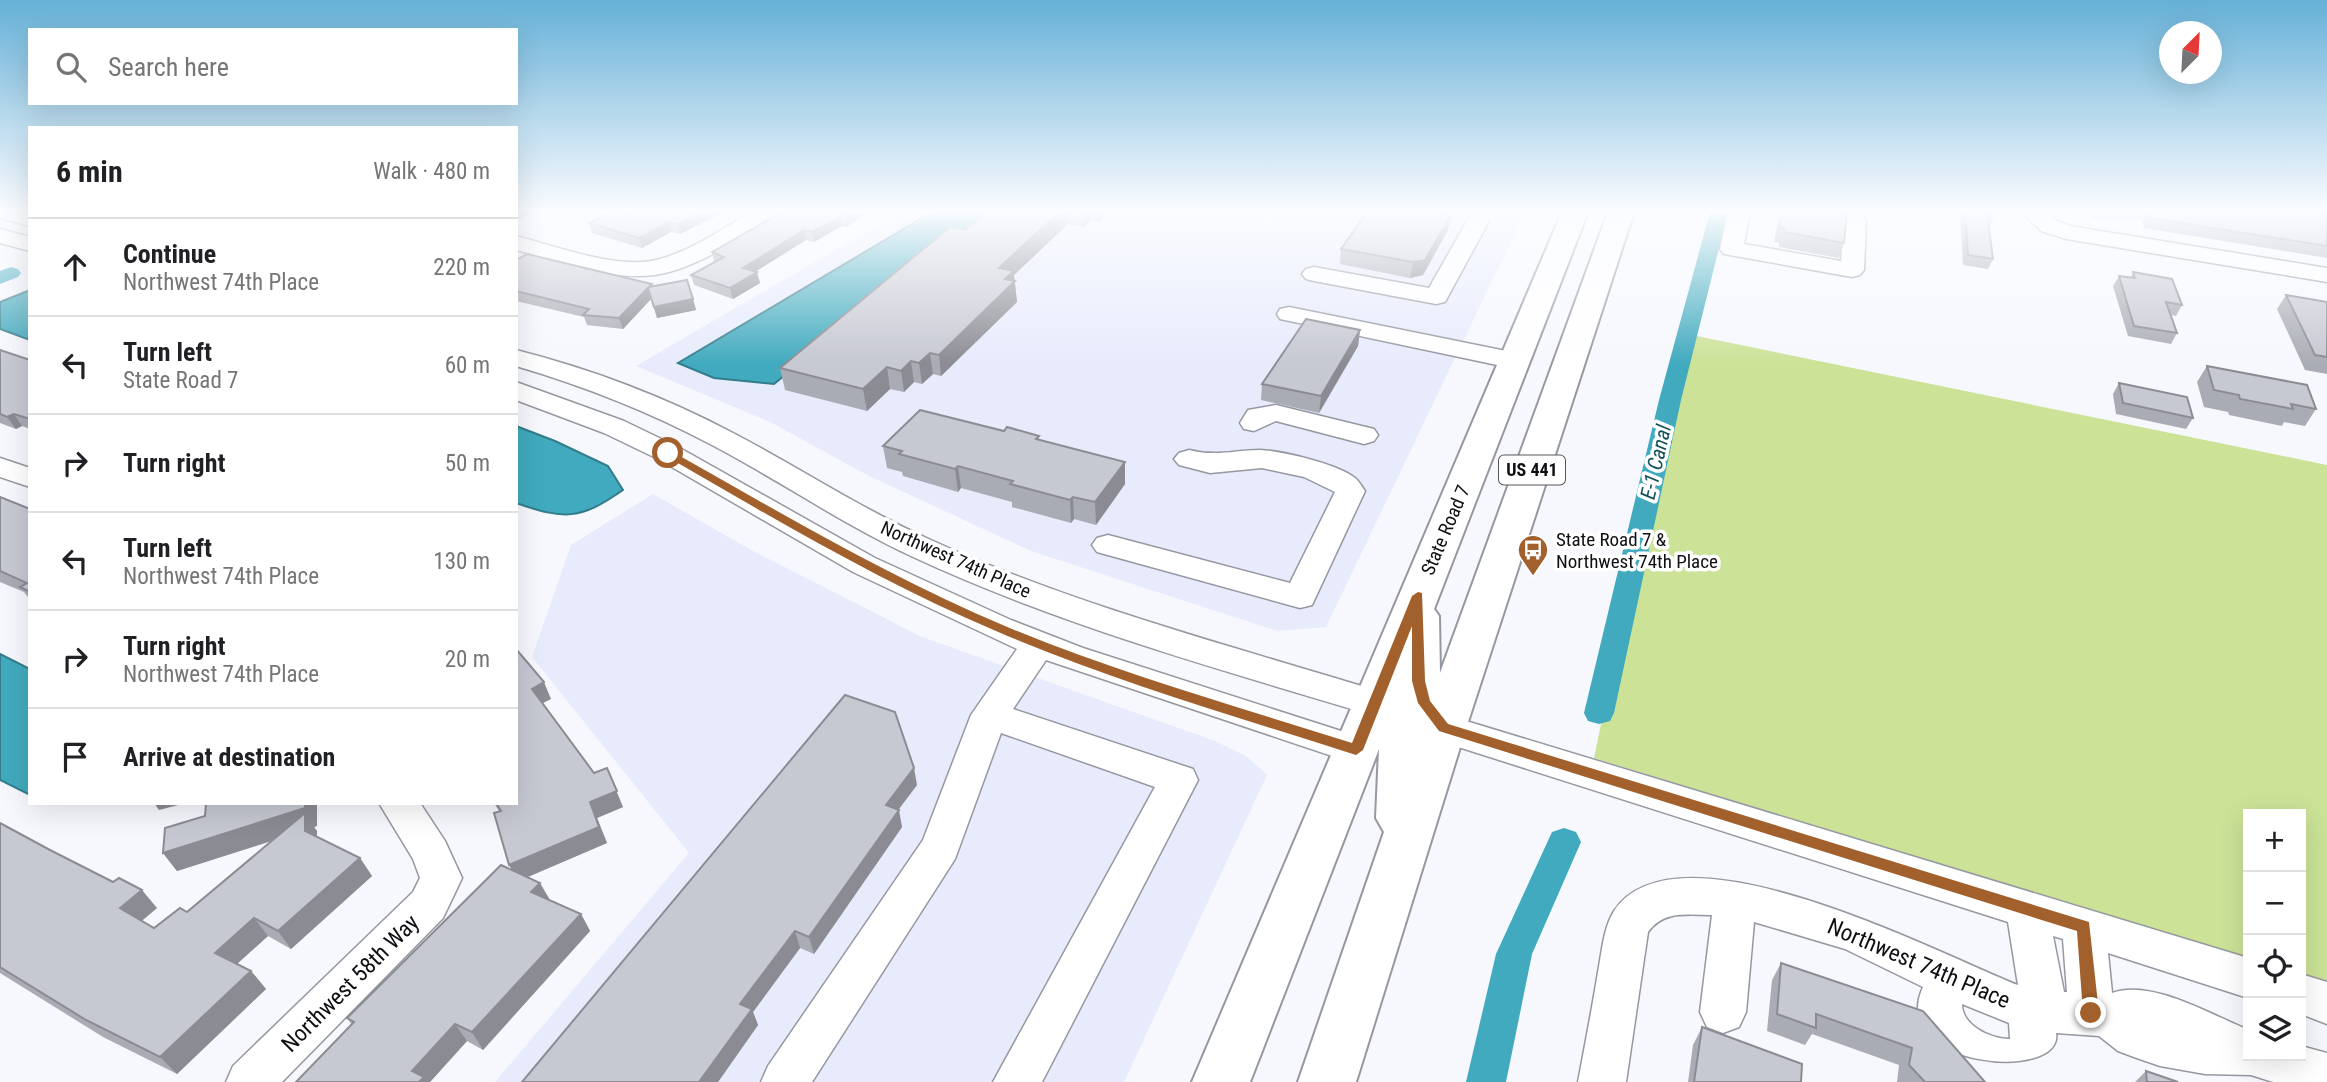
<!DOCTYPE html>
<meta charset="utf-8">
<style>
:root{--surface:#fff;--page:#f2f2f2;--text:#202124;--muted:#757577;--line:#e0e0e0}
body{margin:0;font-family:"Roboto Condensed",sans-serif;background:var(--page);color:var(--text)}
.controls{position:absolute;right:21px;bottom:21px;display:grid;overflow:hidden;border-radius:0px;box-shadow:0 7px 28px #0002}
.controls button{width:63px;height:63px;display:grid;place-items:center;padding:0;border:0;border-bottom:2px solid var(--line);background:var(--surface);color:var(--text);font:35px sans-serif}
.compass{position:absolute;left:2159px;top:21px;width:63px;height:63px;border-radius:50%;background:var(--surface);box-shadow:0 7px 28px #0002;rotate:24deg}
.stop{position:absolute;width:21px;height:21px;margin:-16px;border:5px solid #a1602c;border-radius:50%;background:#fff}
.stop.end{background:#a1602c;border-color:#fff;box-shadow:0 2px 7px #0008}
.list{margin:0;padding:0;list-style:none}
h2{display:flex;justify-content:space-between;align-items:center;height:91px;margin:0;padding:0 28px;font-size:30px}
h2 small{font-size:23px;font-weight:400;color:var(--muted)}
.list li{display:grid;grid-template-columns:46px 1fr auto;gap:21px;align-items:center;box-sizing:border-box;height:98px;padding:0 28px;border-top:2px solid var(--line)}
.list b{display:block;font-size:26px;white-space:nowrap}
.list p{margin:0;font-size:23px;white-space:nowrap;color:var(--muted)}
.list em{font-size:23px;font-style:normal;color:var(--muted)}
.icon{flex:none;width:38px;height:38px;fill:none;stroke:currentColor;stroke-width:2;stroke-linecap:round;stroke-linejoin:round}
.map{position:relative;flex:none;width:2327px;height:1082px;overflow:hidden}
.search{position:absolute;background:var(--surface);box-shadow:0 7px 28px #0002;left:28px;top:28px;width:490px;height:77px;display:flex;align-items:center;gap:18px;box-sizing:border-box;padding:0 24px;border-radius:0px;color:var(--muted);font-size:26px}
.panel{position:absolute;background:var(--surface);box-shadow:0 7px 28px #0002;left:28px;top:126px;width:490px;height:679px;border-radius:0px}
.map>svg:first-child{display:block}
.built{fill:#e7ebfc}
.green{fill:#cbe297}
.water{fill:#41aabe;stroke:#327c8b;stroke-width:2}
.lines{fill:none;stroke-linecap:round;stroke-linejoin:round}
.canal{fill:#41aabe;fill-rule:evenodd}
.minor-casing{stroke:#9698a1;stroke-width:3}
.major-casing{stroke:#9698a1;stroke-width:4}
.minor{fill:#fff;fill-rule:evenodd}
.major{fill:#fff;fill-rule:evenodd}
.wall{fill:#aaacb5}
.shaded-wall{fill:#8b8c93}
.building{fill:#c6c8d2;stroke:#8b8c93;stroke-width:2}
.route{fill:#a1602c}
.labels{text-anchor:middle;stroke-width:7;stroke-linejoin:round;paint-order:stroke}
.shield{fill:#fff;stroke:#57575a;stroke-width:2}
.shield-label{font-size:18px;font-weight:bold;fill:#0f0f13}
.street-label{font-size:19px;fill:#0f0f13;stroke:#fff}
.poi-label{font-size:19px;fill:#0f0f13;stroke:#fff;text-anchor:start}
.water-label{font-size:21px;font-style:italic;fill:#15515c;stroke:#fff}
.near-street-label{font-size:23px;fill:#0f0f13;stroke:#fff}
</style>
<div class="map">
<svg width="2327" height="1082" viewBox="0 0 2327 1082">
<rect width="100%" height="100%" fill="#f7f8fe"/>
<!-- built -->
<g class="built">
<polygon points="900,212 1525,212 1326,627 1277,631 1031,551 869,476 770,422 636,366"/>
<polygon points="653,494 753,551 922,637 1215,741 1246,756 1267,775 1124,1082 495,1082 689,853 532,657 571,545"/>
</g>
<!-- green -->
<polygon class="green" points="1682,333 2327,465 2327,985 2301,977 2301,814 2248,814 2248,960 1594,758"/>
<!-- water -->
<g class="water">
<polygon points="932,212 997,212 942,247 774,384 714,378 678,363"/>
<polygon points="30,290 30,340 0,329 0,302"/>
<path d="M516,426L555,441L608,466L623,490C580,520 565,520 516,503Z"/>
<polygon points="0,654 30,669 30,795 0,780"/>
</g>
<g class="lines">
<!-- canal -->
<g class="canal">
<polygon points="1710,212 1728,212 1681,400 1614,713 1610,721 1599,724 1588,721 1584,713 1659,400"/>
<polygon points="11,267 18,269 21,273 18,277 0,284 0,271"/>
<polygon points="1564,828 1576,832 1581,842 1532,954 1506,1082 1466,1082 1496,954 1552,832"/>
</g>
<!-- minor casing -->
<g class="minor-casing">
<g id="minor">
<polygon points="0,212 30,212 30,226 0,218"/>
<path d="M752,212H780L777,217C738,238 699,268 655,275C609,281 560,261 516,250V236C556,246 620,271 660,259C693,250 723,228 752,212Z"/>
<polygon points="1728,212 1750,212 1744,244 1841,261 1844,226 1792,217 1789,212 1841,212 1863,216 1866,221 1864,270 1860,275 1852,277 1724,254 1720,249"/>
<polygon points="2022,212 2046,212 2057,221 2070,226 2327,268 2327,282 2066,239 2041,231"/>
<polygon points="1478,214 1486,216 1489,221 1445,302 1436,304 1314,281 1306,279 1302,274 1306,269 1314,267 1429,288 1467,221 1470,216"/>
<polygon points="0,229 30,237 30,251 0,243"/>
<polygon points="1289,307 1516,353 1525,355 1529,361 1525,367 1516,369 1280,319 1277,314 1280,309"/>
<path d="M516,350C591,369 665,397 733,433C800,468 863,510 933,541C1079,607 1235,647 1388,694L1393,703L1388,712L1375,716C1219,669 1059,625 911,556C842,524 779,480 712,445C650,412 584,386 516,366Z"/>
<polygon points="516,382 624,421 678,447 875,558 1011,620 1083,648 1369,740 1375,750 1369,760 1356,764 1046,660 1013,709 1193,769 1198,780 1042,1082 993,1082 1155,787 1001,733 955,859 812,1082 761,1082 768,1066 923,840 971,715 1017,649 853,572 658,459 604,433 516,400"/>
<polygon points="1276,405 1374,429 1378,435 1374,441 1364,444 1276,421 1254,431 1244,429 1240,423 1248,410"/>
<path d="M1189,450C1217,457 1233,450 1260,450C1282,451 1338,464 1355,478C1359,481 1362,487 1365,491L1312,605L1300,608L1097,552L1092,545L1097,538L1108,535L1290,583L1335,492L1304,477L1262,468L1210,473L1179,465L1174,459L1179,453Z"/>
<polygon points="0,458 30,468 30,487 0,477"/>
<path d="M1443,714L2248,958V998L2108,953L2112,993C2150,979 2208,1013 2244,1028L2248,1032V1056H2301V1046L2327,1053V1082H2273L2251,1075L2205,1074L2160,1066L2134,1057L2118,1051L2099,1036L2056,1033C2065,1082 1886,1069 1923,987L1845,949L1754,922L1746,1012L1739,1027L1723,1033L1707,1027L1700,1012L1712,915C1687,915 1664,910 1648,932L1626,1082H1578C1585,1045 1592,1009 1598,972C1602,952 1603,929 1614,911C1677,816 1939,954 2018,985L2008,922L1430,738L1425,728L1430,718ZM2053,936L2063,939L2067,992H2064ZM1962,1004L2009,1023L2010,1039C1991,1039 1962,1026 1962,1004Z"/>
<polygon points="379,803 420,803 445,841 462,878 443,918 282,1082 226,1082 233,1066 413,892 420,878 413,859"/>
<polygon points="2301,974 2327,982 2327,1024 2301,1014"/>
</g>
</g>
<!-- major casing -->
<g class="major-casing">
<polygon id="major" points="1562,212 1588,212 1434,609 1439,616 1440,673 1608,212 1634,212 1466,728 1356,1082 1298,1082 1384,832 1376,818 1379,749 1250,1082 1192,1082"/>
</g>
<!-- minor -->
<use href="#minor" class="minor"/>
<!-- major -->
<use href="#major" class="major"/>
</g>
<!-- wall -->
<g class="wall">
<polygon points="724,212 680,234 671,232 642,248 592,233 589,223 630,214"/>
<polygon points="780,212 870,212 846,227 842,226 814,242 806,240 755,272 760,283 733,299 694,285 691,275 714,262 712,252"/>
<polygon points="986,212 1108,212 1099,222 1091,220 1084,227 1068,224 1014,275 1017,302 941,376 933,374 922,384 914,382 904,392 890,389 867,411 785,390 780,368 965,230"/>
<polygon points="1780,212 1839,212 1844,243 1839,258 1779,247 1779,243 1774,242"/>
<polygon points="1960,212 1996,212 1991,224 1988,224 1993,259 1988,269 1963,265"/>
<polygon points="2093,212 2327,212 2327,258 2144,228 2141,219 2093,219"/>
<polygon points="1448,230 1423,275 1410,278 1340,264 1341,249"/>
<polygon points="516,260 653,287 693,299 696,310 657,318 651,299 623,329 587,325 584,317 516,301"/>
<polygon points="2133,272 2182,305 2176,316 2171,315 2177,333 2171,344 2128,336 2113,286 2119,276 2131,277"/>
<polygon points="2286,295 2327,302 2327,374 2305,370 2277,309"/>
<polygon points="1360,330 1358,346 1319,413 1261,400 1262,384"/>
<polygon points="0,350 30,360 30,429 22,426 16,429 0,423"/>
<polygon points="2207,366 2316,409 2305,426 2284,422 2282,426 2229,415 2228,412 2204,407 2197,382"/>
<polygon points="2119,383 2193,418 2186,429 2116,414 2113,394"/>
<polygon points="1004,431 1039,436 1039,440 1125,484 1096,525 1074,519 1071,523 1012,507 1012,502 961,488 958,492 903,476 902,472 887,468 883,446"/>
<polygon points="0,497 30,509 30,600 24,592 0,582"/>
<polygon points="516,649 551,699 542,703 594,773 623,807 597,818 607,843 528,877 540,883 549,900 581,914 590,931 483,1050 467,1041 430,1082 296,1082 352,1025 347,1018 512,870 509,865 499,811 494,803 516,803"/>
<polygon points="917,785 898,810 902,827 814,954 800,948 753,1012 758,1025 718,1082 522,1082"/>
<polygon points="317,803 317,826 314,827 317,831 317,837 360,858 372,876 291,949 268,936 237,964 251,971 266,989 177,1074 103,1037 0,973 0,823 157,908 142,921 154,928 187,912 272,841 177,871 163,853"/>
<polygon points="1781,963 1985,1082 1897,1082 1899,1065 1812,1034 1805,1045 1767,1031 1772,980"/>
<polygon points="1702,1027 1801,1082 1688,1082 1693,1045"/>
<polygon points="2146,1071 2178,1082 2135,1082"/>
</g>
<!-- shaded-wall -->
<g class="shaded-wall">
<polygon points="517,212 534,212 519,219"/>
<polygon points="702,212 724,212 680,234 678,225"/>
<polygon points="852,212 870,212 846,227 844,217"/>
<polygon points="1059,212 1067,212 1068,224 1014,275 1017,302 941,376 939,355 999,268"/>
<polygon points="1083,212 1090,212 1091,220 1084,227"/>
<polygon points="1098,212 1108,212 1099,222"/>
<polygon points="1451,215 1448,230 1423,275 1410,278 1413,262"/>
<polygon points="841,216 842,226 814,242 812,232"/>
<polygon points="669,222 671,232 642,248 639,238"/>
<polygon points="804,230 806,240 745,278 743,268"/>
<polygon points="757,272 760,283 733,299 730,288"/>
<polygon points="648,288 651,299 623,329 619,318"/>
<polygon points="693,299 696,310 657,318 654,307"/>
<polygon points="1360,330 1358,346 1319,413 1321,396"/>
<polygon points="930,353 933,374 922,384 919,363"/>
<polygon points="911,361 914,382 904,392 901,371"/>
<polygon points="887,367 890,389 867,411 863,389"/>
<polygon points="14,414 22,426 16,429 7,417"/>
<polygon points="1125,462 1125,484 1096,525 1095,502"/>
<polygon points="958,466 961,488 958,492 955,469"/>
<polygon points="1073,497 1074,519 1071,523 1070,500"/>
<polygon points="544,682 551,699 539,705 532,689"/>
<polygon points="607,768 623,807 597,818 607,843 518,881 509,865 590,802"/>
<polygon points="914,768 917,785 889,822 886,805"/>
<polygon points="154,803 186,803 159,810"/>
<polygon points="305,803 317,803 317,826 314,827 317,831 317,849 305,830 177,871 163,853"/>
<polygon points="899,810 902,827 814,954 809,937"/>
<polygon points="360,858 372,876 291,949 278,931"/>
<polygon points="540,883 550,900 531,892"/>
<polygon points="142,890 157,908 135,926 120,908"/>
<polygon points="581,914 590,931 483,1050 472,1032"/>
<polygon points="254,918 268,936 229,971 215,953"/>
<polygon points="795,931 800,948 753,1012 758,1025 718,1082 699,1082 740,1004"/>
<polygon points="251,971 266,989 177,1074 160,1057"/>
<polygon points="455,1024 467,1041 430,1082 419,1082 412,1071"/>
</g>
<!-- building -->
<g class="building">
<polygon points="611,212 623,212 630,214 634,212 702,212 678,225 669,222 639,238 589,223"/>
<polygon points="782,212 852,212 844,217 841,216 812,232 804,230 743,268 757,272 730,288 691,275 724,257 712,252"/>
<polygon points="986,212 1059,212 999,268 1014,271 1005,279 1015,281 939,355 930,353 919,363 911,361 901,371 887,367 863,389 780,368 950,227 965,230"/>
<polygon points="1367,212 1433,212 1451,215 1425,260 1413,262 1341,249"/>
<polygon points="1782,212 1839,212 1847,213 1844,243 1784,232 1784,228 1779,227"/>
<polygon points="1965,212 1996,212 1996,214 1987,213 1993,259 1968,255"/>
<polygon points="2147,212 2327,212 2327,246 2149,218"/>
<polygon points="527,254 652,284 649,287 687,280 693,299 654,307 648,288 619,318 583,315 589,309 516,291 516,260"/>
<polygon points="2133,272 2172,279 2182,305 2166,302 2177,333 2134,326 2119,276 2135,278"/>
<polygon points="2286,295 2327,302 2327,357 2315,355"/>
<polygon points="1306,319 1360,330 1321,396 1262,384"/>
<polygon points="0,350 30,360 30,419 14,414 7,417 0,414"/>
<polygon points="2207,366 2307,385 2316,409 2291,404 2293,409 2240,399 2239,395 2214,390"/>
<polygon points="2119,383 2187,397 2193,418 2123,403"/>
<polygon points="920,410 1004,431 1007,427 1039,436 1036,439 1125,462 1095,502 1073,497 1070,500 1010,484 1013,481 958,466 955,469 899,454 902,451 883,446"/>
<polygon points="0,497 30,509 30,592 20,587 27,583 0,571"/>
<polygon points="516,649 544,682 532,689 594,773 607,768 617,791 590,802 599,827 509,865 494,813 501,811 496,803 516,803"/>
<polygon points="845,695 895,712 914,768 886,805 899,810 809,937 795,931 740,1004 752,1009 699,1082 522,1082"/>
<polygon points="206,803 305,803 305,808 163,853 165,828 205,816"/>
<polygon points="305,813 305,831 360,858 278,931 254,918 215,953 251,971 160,1057 86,1020 0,967 0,823 50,850 113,882 119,878 142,890 120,908 154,928 180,908 187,912"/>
<polygon points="501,865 540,883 531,892 581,914 472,1032 455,1024 412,1071 424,1077 419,1082 296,1082 354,1022 347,1018"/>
<polygon points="1781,963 1923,1011 1985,1082 1925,1082 1909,1065 1912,1048 1816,1014 1816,1028 1777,1014"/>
<polygon points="1702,1027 1802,1064 1801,1082 1694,1082"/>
<polygon points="2146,1071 2178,1082 2147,1082"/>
</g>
<!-- sky -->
<linearGradient id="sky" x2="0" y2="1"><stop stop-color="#65b0d7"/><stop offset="0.58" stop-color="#fbfcff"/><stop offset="1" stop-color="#fbfcff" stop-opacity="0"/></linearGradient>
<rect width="2327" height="364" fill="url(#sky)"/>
<!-- route -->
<path class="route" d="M664,451H671C781,513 889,577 1005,626C1117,673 1236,706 1352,743L1412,596L1418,592L1422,593L1425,681L1430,701L1448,724L2089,922L2099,1013L2097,1018L2091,1020L2085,1018L2083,1013L2077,931L1439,731L1418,703L1412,681V626L1363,750L1356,755C1235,716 1112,681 996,631C880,582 773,518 664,455Z"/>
<!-- icons -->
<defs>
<g id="bus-pin" transform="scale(1.575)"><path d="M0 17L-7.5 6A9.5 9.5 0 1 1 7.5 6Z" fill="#a1602c" stroke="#fff"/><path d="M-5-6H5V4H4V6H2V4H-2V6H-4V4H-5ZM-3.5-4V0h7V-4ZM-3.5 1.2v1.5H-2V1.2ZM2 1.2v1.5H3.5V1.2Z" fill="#fff"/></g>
</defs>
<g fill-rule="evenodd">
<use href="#bus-pin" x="1533" y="550"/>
</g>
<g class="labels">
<!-- shield labels -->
<rect class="shield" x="1499" y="455.5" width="66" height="29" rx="5"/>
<g class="shield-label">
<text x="1532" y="476">US 441</text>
</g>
<!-- street labels -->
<g class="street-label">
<text transform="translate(1445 530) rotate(-67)" y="7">State Road 7</text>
<text transform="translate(956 559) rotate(24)" y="7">Northwest 74th Place</text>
</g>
<!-- poi labels -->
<g class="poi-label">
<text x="1556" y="546">State Road 7 &amp;<tspan x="1556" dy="22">Northwest 74th Place</tspan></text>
</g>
<!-- water labels -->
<g class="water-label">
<text transform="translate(1656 462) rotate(-77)" y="7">E-1 Canal</text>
</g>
<!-- near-street labels -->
<g class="near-street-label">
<text transform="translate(1919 963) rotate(23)" y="8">Northwest 74th Place</text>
<text transform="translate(350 983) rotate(-45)" y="8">Northwest 58th Way</text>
</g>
</g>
</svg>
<div class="controls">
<button>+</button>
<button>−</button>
<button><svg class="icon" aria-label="locate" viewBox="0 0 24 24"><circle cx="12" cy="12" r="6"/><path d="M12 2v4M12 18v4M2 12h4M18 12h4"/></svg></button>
<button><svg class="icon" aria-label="layers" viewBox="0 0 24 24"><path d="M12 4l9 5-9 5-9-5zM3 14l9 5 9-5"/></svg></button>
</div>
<svg class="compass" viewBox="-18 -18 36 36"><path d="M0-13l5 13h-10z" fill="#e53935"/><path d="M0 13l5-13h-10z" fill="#757577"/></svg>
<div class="stop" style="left:668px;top:453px"></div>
<div class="stop end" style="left:2091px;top:1013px"></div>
<div class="search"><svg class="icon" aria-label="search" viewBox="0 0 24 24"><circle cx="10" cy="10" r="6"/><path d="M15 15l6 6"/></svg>Search here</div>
<section class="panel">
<h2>6 min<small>Walk · 480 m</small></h2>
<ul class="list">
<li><svg class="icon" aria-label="ahead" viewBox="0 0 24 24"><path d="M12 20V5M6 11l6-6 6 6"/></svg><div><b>Continue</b><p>Northwest 74th Place</p></div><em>220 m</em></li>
<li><svg class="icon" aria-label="left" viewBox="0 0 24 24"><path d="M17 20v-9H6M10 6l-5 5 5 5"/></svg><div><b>Turn left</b><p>State Road 7</p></div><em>60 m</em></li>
<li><svg class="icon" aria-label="right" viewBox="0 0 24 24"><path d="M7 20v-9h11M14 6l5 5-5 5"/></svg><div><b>Turn right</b></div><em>50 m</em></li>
<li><svg class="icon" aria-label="left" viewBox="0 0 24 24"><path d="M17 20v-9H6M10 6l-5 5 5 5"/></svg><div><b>Turn left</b><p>Northwest 74th Place</p></div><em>130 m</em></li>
<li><svg class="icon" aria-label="right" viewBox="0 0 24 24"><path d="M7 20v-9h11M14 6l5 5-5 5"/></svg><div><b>Turn right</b><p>Northwest 74th Place</p></div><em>20 m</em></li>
<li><svg class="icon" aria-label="arrive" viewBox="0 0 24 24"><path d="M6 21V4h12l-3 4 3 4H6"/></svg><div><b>Arrive at destination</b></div></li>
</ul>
</section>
</div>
